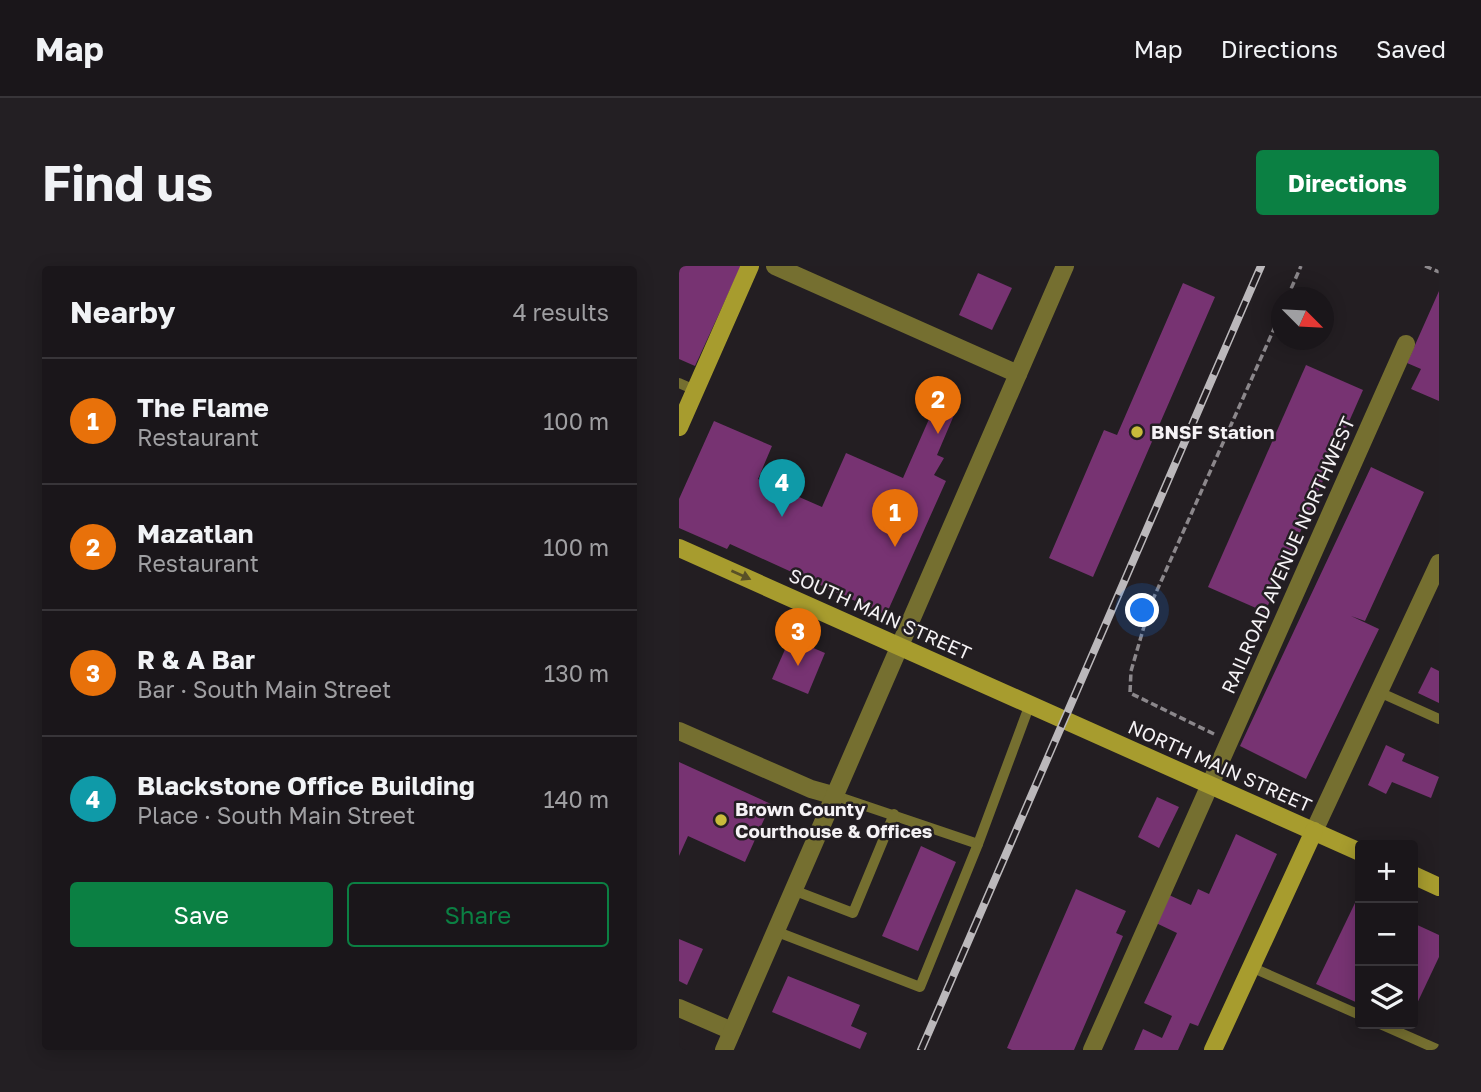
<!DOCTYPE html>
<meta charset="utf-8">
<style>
:root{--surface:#1a161a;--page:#231f23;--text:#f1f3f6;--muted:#9f9fa2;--line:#383539;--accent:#0b8043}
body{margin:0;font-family:"Golos Text",sans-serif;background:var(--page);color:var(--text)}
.controls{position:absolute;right:21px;bottom:21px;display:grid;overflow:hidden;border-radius:7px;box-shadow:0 4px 18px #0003}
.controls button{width:63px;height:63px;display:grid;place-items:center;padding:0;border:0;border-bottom:2px solid var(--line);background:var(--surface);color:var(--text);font:35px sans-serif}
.compass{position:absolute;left:592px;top:21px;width:63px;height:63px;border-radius:50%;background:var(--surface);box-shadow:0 4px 18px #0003;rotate:114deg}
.you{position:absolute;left:464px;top:345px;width:24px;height:24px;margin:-18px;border:5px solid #fff;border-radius:50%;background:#1a73e8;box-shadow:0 0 0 10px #1a73e833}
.badge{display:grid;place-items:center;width:46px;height:46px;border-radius:50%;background:var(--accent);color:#fff;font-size:23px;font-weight:700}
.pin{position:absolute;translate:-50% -58px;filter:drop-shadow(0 2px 4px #0008)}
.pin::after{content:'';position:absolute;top:37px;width:24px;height:21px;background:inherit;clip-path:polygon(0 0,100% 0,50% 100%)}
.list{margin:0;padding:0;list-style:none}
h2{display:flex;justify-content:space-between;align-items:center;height:91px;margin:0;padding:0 28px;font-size:30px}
h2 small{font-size:23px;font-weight:400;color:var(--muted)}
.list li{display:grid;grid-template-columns:46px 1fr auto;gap:21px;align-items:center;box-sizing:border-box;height:126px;padding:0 28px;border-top:2px solid var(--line)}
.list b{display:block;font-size:26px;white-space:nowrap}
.list p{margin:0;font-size:23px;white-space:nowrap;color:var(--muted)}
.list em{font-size:23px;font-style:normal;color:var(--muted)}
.actions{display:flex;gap:14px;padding:21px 28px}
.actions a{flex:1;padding:16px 0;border:2px solid var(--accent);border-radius:7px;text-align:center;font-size:24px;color:var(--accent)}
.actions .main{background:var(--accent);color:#fff}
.icon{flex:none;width:38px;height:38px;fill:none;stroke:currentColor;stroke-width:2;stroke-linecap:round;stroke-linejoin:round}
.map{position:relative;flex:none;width:760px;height:784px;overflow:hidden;border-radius:7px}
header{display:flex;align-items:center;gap:42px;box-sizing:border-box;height:98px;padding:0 35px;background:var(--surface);border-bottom:2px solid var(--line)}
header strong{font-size:33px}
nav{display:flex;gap:38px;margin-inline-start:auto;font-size:24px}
.intro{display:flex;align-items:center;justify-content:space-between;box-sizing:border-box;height:168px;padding:0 42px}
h1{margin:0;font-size:49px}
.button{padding:18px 32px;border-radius:7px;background:var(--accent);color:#fff;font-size:24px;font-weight:700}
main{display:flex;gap:42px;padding:0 42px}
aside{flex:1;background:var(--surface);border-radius:7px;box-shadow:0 4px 18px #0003}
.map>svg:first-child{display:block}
.building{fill:#773372}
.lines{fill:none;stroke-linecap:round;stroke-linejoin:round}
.path{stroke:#8b878b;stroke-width:3.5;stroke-dasharray:7 3.5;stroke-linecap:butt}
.lane{stroke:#756f30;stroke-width:10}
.street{stroke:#756f30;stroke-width:18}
.secondary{stroke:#a79c2e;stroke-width:18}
.rail-casing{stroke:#bbb8bb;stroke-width:8}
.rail{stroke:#231e22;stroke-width:5;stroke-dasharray:16;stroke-linecap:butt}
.oneway{fill:#585027}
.poi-dot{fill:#c8bb3b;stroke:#231e22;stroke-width:2.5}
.labels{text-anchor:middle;stroke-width:5;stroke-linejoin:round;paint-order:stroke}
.poi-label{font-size:19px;font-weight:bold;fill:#f5f2f5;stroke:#231e22;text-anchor:start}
.street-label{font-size:19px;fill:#f5f2f5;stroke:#231e22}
</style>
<header>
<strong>Map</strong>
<nav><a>Map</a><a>Directions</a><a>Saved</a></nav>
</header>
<div class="intro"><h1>Find us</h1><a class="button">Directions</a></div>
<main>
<aside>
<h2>Nearby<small>4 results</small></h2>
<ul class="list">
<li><span class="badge" style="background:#e8710a">1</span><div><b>The Flame</b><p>Restaurant</p></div><em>100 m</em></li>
<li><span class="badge" style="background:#e8710a">2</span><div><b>Mazatlan</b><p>Restaurant</p></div><em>100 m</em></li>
<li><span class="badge" style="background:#e8710a">3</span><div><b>R &amp; A Bar</b><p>Bar · South Main Street</p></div><em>130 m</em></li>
<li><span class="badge" style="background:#0f9aa8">4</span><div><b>Blackstone Office Building</b><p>Place · South Main Street</p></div><em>140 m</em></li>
</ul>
<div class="actions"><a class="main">Save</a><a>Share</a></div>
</aside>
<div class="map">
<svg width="760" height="784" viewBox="0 0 760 784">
<rect width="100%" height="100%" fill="#231e22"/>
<!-- building -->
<g class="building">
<polygon points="0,0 62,0 16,100 0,93"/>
<polygon points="299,7 333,22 313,64 280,49"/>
<polygon points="504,17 536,31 414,311 370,292 425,164 438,169"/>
<polygon points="760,25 760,135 732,123 742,103 728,97"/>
<polygon points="627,99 684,124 586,346 529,321"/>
<polygon points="262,126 281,135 258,189 265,192 255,209 267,215 207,349 51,278 48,283 0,262 0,233 35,155 93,180 79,213 143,241 167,187 224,212"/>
<polygon points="692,201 745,226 686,355 672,350 700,363 627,513 561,480"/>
<polygon points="111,372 146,387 129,428 93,413"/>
<polygon points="752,401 760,405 760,437 739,427"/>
<polygon points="707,479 726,488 723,495 760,511 752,532 713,516 707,528 689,519"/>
<polygon points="0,496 92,538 66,596 9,570 0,590"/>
<polygon points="478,531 500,541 480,582 459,571"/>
<polygon points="557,568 598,588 519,760 511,757 499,784 455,784 464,763 483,772 493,750 465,737 498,667 477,657 490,629 512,639 519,623 530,628"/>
<polygon points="242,580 277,596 239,685 203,670"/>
<polygon points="397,623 447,645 437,667 444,670 395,784 333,784 328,782"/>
<polygon points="676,637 681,639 681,738 637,718"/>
<polygon points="734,657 760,669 760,691 734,746"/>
<polygon points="0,673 24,683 8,719 0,715"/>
<polygon points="109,710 181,739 172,760 188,767 181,783 93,746"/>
</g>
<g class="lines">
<!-- path -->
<g class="path">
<polyline points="746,0 760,6"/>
<polyline points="608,32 622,0"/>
<polyline points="535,468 451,427 452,405 471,340 603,45"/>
</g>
<!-- lane -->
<g class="lane">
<polyline points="0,117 16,124"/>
<polyline points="700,426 760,453"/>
<polyline points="157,530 299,578"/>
<polyline points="114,624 174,647 215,548"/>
<polyline points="96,665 241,721 299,578 351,438"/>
<polyline points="572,701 681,749"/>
<polyline points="701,758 760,784"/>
</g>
<!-- street -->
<g class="street">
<polyline points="96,0 339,108"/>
<polyline points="0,465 132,523 157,530"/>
<polyline points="635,565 760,297"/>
<polyline points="0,742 53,765"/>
<polyline points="45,784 386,0"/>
<polyline points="413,784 727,78"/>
</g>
<!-- secondary -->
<g class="secondary">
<polyline points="0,161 71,0"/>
<polyline points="0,282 681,586"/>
<polyline points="734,609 760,621"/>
<polyline points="534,784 635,565"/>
</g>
<!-- rail casing -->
<g class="rail-casing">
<polyline id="rail" points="242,784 582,0"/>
</g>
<!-- rail -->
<use href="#rail" class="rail"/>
</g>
<!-- one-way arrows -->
<defs><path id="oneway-solid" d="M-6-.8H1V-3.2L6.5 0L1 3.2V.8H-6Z" transform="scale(1.75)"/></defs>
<use class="oneway" href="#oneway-solid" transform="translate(62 309) rotate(24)"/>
<!-- markers -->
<g class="poi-dot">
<circle cx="458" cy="166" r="7"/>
<circle cx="42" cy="554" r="7"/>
</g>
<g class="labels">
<!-- poi labels -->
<g class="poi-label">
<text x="472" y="173">BNSF Station</text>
<text x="56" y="550">Brown County<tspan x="56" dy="22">Courthouse &amp; Offices</tspan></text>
</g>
<!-- street labels -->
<g class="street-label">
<text transform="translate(609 289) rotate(-66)" y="7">RAILROAD AVENUE NORTHWEST</text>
<text transform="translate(201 348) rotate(24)" y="7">SOUTH MAIN STREET</text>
<text transform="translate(541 500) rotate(24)" y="7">NORTH MAIN STREET</text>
</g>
</g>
</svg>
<div class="controls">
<button>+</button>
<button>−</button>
<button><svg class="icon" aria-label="layers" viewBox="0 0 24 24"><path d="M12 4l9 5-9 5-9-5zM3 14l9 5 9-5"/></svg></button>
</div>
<svg class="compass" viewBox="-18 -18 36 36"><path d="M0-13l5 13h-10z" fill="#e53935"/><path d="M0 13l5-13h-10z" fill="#9f9fa2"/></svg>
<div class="you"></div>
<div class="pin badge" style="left:216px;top:281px;background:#e8710a">1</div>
<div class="pin badge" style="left:259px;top:168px;background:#e8710a">2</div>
<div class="pin badge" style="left:119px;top:400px;background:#e8710a">3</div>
<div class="pin badge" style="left:103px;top:251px;background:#0f9aa8">4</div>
</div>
</main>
